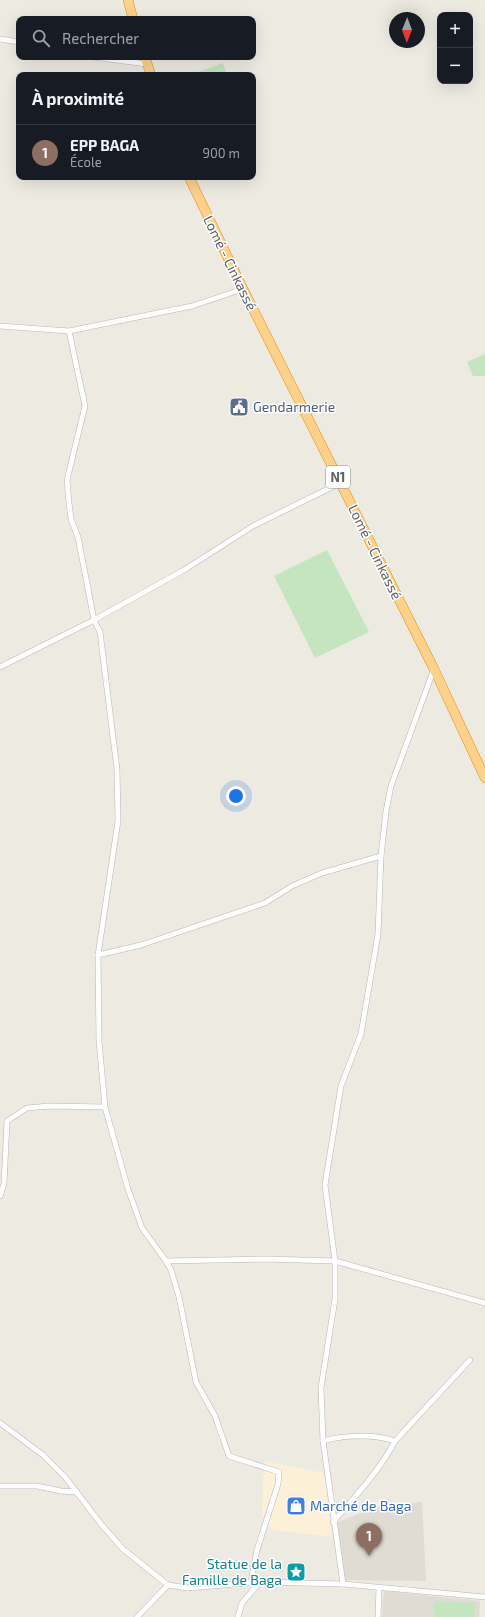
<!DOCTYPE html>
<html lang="fr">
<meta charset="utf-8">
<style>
:root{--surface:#171b24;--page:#242831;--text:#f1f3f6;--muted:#9ea1a6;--line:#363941;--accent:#ea580c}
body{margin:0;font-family:"Exo 2",sans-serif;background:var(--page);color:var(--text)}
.controls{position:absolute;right:12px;top:12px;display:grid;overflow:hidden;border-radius:8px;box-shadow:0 4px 16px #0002}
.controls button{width:36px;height:36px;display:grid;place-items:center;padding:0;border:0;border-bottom:1px solid var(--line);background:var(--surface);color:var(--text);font:20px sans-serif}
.compass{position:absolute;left:389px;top:12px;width:36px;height:36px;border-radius:50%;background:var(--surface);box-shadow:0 4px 16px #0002;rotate:181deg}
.you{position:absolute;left:236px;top:796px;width:14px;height:14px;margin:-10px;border:3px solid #fff;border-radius:50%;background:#1a73e8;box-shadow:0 0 0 6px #1a73e833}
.badge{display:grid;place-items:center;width:26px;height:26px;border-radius:50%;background:var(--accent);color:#fff;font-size:13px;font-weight:700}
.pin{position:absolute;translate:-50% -33px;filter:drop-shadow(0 1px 2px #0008)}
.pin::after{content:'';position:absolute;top:21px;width:14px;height:12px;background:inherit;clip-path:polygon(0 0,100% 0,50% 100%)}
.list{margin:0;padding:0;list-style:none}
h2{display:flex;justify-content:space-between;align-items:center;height:52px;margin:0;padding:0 16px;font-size:17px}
h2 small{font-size:13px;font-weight:400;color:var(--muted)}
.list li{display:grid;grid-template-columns:26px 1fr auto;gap:12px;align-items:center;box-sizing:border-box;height:56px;padding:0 16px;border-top:1px solid var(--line)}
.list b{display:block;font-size:15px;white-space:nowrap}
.list p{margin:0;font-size:13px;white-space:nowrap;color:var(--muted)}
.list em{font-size:13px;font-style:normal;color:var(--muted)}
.icon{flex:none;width:22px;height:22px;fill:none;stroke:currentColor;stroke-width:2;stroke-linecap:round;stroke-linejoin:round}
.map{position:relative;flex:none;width:485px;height:1617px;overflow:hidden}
.search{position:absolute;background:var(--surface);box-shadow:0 4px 16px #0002;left:16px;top:16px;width:240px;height:44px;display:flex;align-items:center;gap:10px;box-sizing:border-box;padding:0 14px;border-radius:8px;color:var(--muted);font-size:15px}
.panel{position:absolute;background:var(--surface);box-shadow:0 4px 16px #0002;left:16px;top:72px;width:240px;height:108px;border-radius:8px}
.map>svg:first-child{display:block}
.commercial{fill:#fdf0d8}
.education{fill:#e0dbd3}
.green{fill:#c4e5bf}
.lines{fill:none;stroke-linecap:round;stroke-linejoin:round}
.street-casing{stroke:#b3b6ba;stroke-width:6}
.highway-casing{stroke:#ec8604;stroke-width:10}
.street{stroke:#fff;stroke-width:5}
.highway{stroke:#fbd18c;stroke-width:9}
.labels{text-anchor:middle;stroke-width:3;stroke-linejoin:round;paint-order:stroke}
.shield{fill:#fff;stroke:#8c8f92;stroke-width:1}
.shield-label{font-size:13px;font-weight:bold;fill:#5b5f63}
.street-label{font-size:14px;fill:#5b5f63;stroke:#fff}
.service-label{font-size:14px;fill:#4e5e75;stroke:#fff;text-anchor:start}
.shop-label{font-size:14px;fill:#366cbe;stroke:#fff;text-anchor:start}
.culture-label{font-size:14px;fill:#0d838f;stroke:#fff;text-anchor:end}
</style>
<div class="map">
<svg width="485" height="1617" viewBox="0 0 485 1617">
<rect width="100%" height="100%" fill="#edeae2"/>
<!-- commercial -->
<polygon class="commercial" points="264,1461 324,1473 332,1537 272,1530 262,1515"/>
<!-- education -->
<g class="education">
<polygon points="422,1502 426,1581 344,1580 336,1523 376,1507"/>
<polygon points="384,1591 480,1601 479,1617 382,1617"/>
</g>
<!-- green -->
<g class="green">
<polygon points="223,63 227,75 196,75 195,73"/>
<polygon points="485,354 485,376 473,376 467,362"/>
<polygon points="327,550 369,632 315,658 274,576"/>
<polygon points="434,1601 475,1603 474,1617 434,1617"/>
</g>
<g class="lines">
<!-- street casing -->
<g class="street-casing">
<g id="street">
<polyline points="0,39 19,42"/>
<polyline points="93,57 147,64"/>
<polyline points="0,326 69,331 192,306 243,289"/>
<polyline points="69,331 85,406 67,480 69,503 71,519 78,537 94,620 100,632 117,769 118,821 98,955 99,1041 105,1107 128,1189 142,1228 166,1261 265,1259 335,1261 485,1303"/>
<polyline points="0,667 94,620 184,570 253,526 340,483"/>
<polyline points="98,955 141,945 265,903 292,886 322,873 381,856"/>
<polyline points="0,1196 4,1184 7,1121 27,1108 49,1106 105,1107"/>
<polyline points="166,1261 171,1270 179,1297 196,1382 215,1416 229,1456 279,1472 278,1484 257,1550 251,1582"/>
<polyline points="0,1423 43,1455 65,1477 101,1524 123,1549 168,1585 188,1588 260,1582 343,1584 485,1597"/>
<path d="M323,1441C344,1435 374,1434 395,1441"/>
<polyline points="0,1486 37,1486 61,1491 77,1492"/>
<path d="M333,1522C355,1497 380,1470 395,1441L470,1360"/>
<polyline points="343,1584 323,1441 321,1388 335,1299 335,1261 325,1185 341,1086 361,1034 378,934 381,856 386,811 391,786 434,669"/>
<polyline points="137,1617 168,1585"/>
<polyline points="238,1617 242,1603 260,1582"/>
<polyline points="378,1617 379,1588"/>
</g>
</g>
<!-- highway casing -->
<g class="highway-casing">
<g id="highway">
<polyline points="128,0 133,19"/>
<polyline points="145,57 151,75"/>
<polyline points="189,177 243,289 434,669 485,778"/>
</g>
</g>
<!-- street -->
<use href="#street" class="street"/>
<!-- highway -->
<use href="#highway" class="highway"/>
</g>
<!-- icons -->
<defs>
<g id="civic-square" transform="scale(1)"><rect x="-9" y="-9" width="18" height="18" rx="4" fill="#5c6f8a" stroke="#fff"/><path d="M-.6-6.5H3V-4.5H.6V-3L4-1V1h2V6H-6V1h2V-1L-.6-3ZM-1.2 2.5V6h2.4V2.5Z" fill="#fff"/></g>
<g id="shop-square" transform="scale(1)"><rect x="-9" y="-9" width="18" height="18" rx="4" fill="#3f7fe0" stroke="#fff"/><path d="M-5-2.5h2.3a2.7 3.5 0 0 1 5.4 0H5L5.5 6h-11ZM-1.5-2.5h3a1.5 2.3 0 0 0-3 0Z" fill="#fff"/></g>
<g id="sight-square" transform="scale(1)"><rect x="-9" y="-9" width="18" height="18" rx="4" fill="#0f9aa8" stroke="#fff"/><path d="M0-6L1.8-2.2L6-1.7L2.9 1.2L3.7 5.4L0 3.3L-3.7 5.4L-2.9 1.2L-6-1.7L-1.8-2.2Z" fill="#fff"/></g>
</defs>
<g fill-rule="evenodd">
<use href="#civic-square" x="239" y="407"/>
<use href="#shop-square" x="296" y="1506"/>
<use href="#sight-square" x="296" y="1572"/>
</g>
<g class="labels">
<!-- shield labels -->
<rect class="shield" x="326" y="466" width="24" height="22" rx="3"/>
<g class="shield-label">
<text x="338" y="482">N1</text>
</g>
<!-- street labels -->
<g class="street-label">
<text transform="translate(230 263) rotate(64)" y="5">Lomé - Cinkassé</text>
<text transform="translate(375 552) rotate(64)" y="5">Lomé - Cinkassé</text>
</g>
<!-- service labels -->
<g class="service-label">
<text x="253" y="412">Gendarmerie</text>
</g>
<!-- shop labels -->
<g class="shop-label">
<text x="310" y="1511">Marché de Baga</text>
</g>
<!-- culture labels -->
<g class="culture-label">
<text x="282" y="1569">Statue de la<tspan x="282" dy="16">Famille de Baga</tspan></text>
</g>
</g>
</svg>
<div class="controls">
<button>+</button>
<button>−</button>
</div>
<svg class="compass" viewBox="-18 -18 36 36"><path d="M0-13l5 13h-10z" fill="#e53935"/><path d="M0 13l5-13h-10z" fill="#9ea1a6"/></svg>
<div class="you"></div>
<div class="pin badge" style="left:369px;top:1556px;background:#8d6e63">1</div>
<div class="search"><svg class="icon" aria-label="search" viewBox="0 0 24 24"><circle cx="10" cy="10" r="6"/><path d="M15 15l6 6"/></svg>Rechercher</div>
<section class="panel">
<h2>À proximité<small></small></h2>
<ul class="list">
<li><span class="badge" style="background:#8d6e63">1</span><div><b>EPP BAGA</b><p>École</p></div><em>900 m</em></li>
</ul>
</section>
</div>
